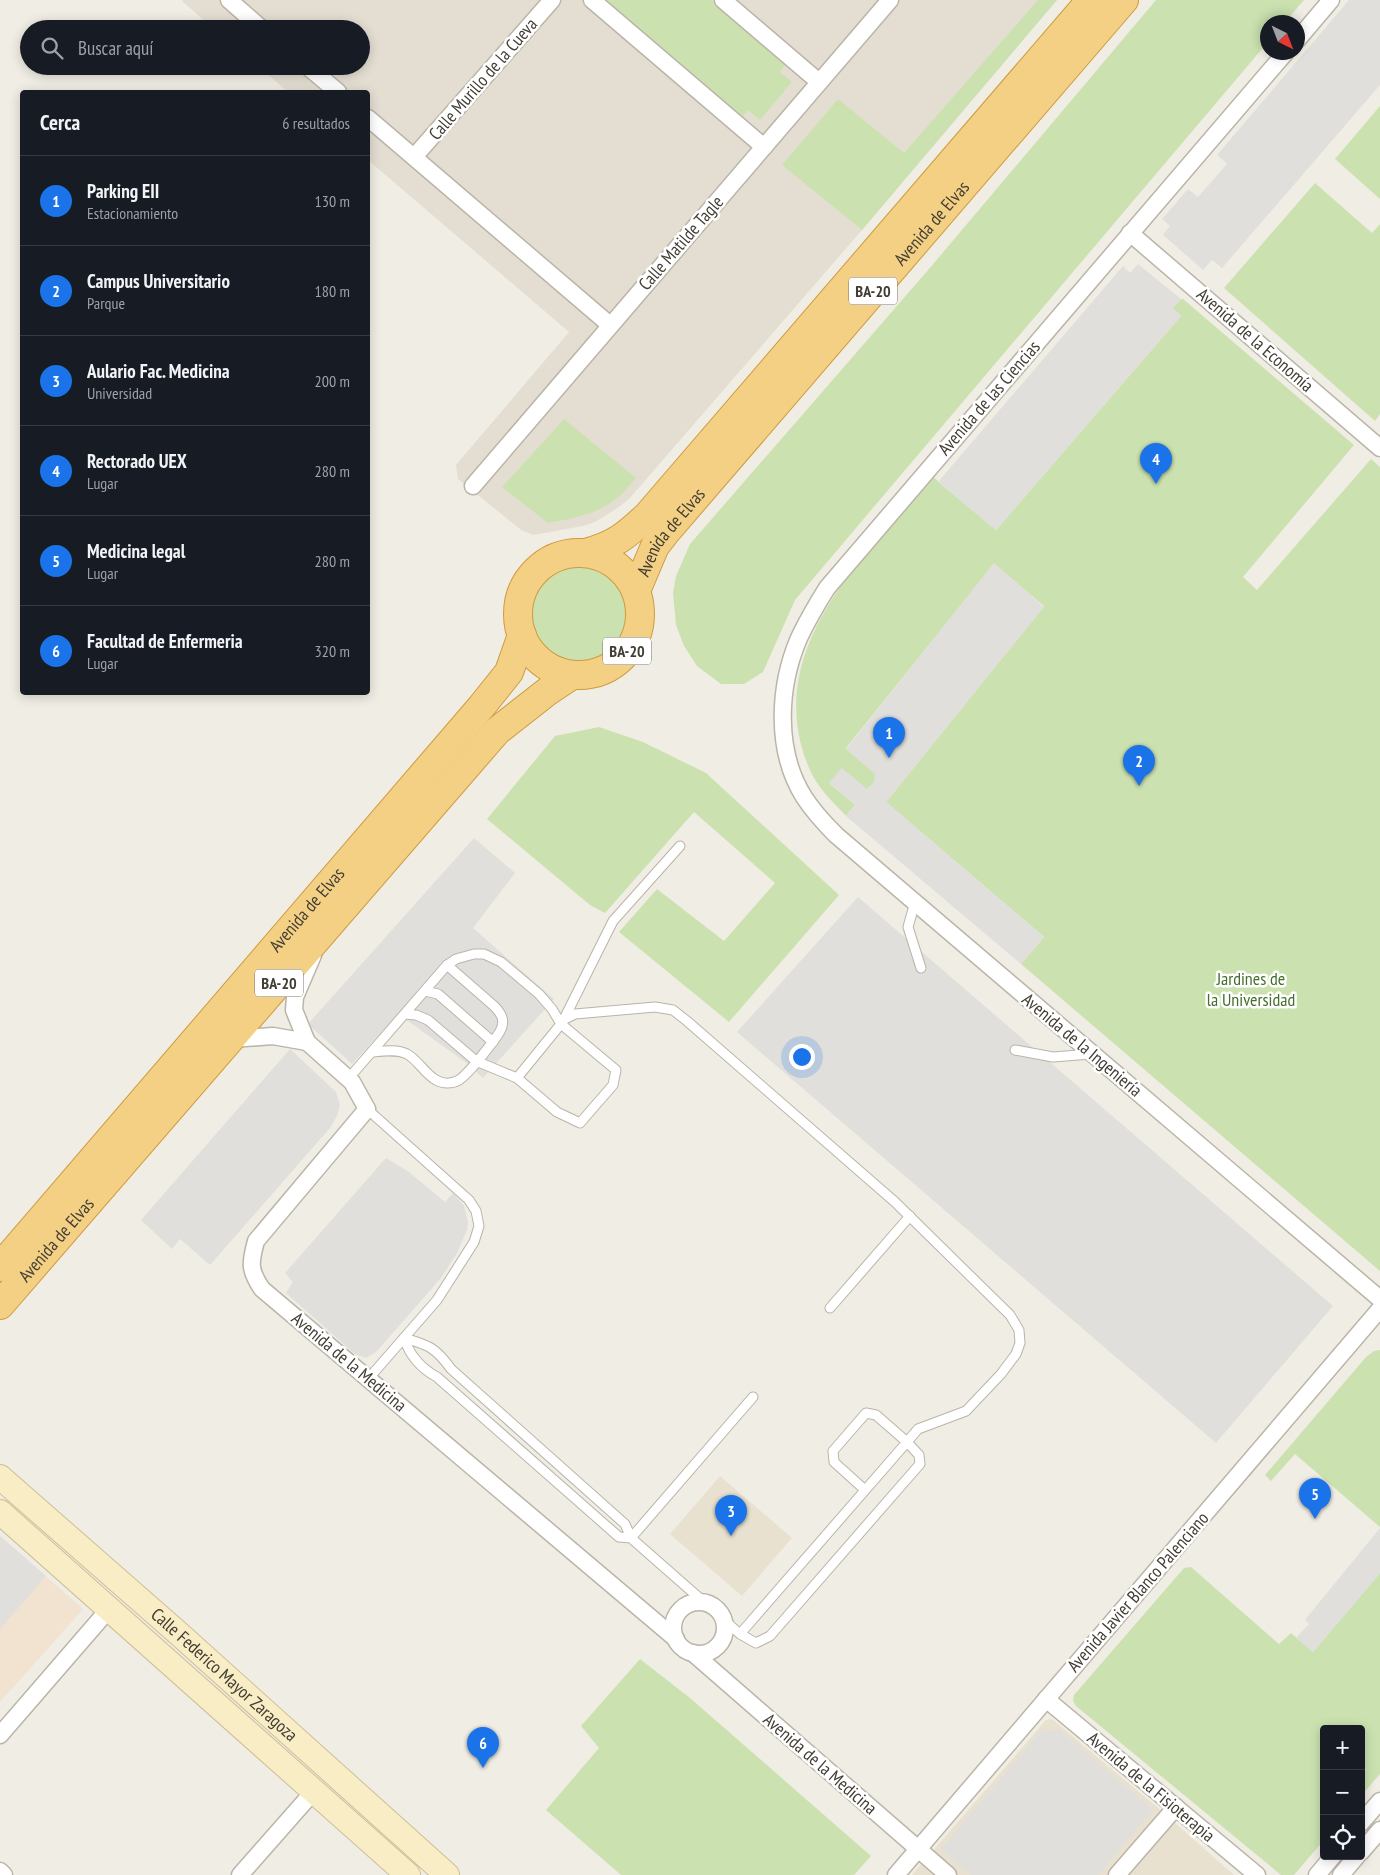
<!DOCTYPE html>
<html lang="es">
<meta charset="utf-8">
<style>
:root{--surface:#171b24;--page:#242831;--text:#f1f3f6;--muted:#9ea1a6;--line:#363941;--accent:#1a73e8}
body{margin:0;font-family:"PT Sans Narrow",sans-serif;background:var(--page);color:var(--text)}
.controls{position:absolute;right:15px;bottom:15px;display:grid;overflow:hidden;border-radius:5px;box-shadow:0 2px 12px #0003}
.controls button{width:45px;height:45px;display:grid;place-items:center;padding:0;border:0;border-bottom:1px solid var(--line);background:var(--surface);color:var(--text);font:25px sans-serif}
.compass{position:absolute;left:1260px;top:15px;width:45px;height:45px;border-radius:50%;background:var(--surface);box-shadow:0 2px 12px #0003;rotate:138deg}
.you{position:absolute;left:801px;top:1056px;width:18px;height:18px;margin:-12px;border:4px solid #fff;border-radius:50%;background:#1a73e8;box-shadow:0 0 0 8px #1a73e833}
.badge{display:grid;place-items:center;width:32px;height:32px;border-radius:50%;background:var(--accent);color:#fff;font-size:16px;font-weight:700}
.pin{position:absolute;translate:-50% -41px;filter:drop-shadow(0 1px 2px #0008)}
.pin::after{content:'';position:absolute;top:26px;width:18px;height:15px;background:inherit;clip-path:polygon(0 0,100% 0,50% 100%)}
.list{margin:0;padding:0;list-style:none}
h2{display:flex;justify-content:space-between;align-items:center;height:65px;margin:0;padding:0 20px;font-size:21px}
h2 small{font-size:16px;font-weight:400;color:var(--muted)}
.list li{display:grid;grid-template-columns:32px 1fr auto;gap:15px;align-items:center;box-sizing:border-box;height:90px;padding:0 20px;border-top:1px solid var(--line)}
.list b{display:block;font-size:19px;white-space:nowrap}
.list p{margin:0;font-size:16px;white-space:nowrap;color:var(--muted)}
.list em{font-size:16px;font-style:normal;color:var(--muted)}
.icon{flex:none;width:28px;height:28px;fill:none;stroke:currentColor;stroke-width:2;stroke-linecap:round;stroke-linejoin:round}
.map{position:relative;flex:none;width:1380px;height:1875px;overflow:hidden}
.search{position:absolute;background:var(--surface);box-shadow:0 2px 12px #0003;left:20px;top:20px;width:350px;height:55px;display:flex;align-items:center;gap:12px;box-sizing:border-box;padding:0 18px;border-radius:28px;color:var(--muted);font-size:19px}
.panel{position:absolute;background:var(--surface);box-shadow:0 2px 12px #0003;left:20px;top:90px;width:350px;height:605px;border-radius:5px}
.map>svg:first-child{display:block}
.residential{fill:#e4ded2}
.commercial{fill:#f1e3d0}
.education{fill:#e8e1cf}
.green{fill:#cbe2b0}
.parking{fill:#e1dfdc}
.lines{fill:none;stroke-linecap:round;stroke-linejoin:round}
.service-casing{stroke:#bbb4a8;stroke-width:11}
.minor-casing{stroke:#bbb4a8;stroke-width:19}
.secondary-casing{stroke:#cdbf97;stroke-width:26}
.trunk-casing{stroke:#cf9a3f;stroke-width:30}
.service{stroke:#fff;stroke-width:9}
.minor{stroke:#fff;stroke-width:16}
.secondary{stroke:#f9edc5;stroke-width:24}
.trunk{stroke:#f3d083;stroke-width:28}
.labels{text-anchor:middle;stroke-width:5;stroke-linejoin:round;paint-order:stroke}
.shield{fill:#fff;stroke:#7b7771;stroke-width:1}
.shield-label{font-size:16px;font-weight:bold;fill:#423d34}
.street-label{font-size:18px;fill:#423d34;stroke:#fff}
.park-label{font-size:18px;fill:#466e2d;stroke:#fff}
</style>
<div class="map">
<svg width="1380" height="1875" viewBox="0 0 1380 1875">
<rect width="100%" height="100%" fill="#f0ede4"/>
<!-- residential -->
<polygon class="residential" points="183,0 1057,0 862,230 629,499 616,509 595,522 583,526 533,535 521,530 458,479 456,465 569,332 368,160 368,92 288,92 258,66 361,66 361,29 214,29 182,1"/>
<!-- commercial -->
<polygon class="commercial" points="0,1536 83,1609 0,1702"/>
<!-- education -->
<g class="education">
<polygon points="720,1476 792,1538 742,1596 670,1534"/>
<polygon points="1050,1719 1053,1720 1157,1807 1234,1875 912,1875 1046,1720"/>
</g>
<!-- green -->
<g class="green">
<polygon points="605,0 711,0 786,64 780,72 792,82 760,120 748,110 741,118"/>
<polygon points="1038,0 1057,0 862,230 782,165 838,99 904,153"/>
<polygon points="1156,0 1304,0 1285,22 1268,22 1267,43 795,600 763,672 744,684 721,684 697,666 684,646 676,625 673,593 676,576 690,544 929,269"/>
<polygon points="1380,106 1380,199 1335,159"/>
<polygon points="1315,183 1372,233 1380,224 1380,414 1375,421 1224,288"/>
<path d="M1181,299H1183L1354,445L1243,577L1257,590L1371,459L1380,467V1271L1021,964L1044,937L886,802L1044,606L994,564L846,748L876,774L875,782L867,789L830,784L855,805L846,816C832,801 816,786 809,768C760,651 863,558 932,476L996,530L1181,316L1172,308Z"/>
<path d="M564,419L636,478C630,485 624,493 617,498C598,514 571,519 548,523L502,487Z"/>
<circle cx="578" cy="614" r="51"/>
<polygon points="599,727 643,742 706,773 839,895 729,1022 619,932 657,889 724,941 775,883 694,812 605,913 590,905 487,819 555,736"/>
<polygon points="1380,1350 1380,1527 1295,1454 1271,1481 1265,1475 1366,1357 1374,1351"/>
<polygon points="1191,1567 1279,1644 1291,1633 1313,1652 1380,1573 1380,1774 1361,1796 1361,1729 1324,1729 1324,1840 1294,1875 1281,1875 1076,1706 1073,1701 1074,1695 1184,1568"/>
<polygon points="640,1659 690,1698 871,1856 854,1875 621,1875 546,1810 599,1748 581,1726"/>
</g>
<!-- parking -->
<g class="parking">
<polygon points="1349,0 1380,0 1380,85 1222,268 1212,260 1203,270 1163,235 1170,226 1162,219 1188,189 1198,197 1227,164 1217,155"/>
<polygon points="1138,264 1181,299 1173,308 1181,316 996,530 938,482 1123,266 1130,273"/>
<polygon points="994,563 1044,607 886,802 1044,937 1021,964 846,816 855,805 829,783 842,768 867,789 874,782 875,774 846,749"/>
<polygon points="474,838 515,873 473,928 554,999 483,1078 468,1064 398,1014 352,1064 308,1024"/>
<polygon points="858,897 1333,1306 1216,1443 737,1032"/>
<polygon points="290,1049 336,1092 340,1105 337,1116 330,1128 210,1265 180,1239 172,1249 141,1220"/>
<polygon points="386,1158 409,1172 445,1202 453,1193 464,1206 468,1222 467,1230 457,1253 441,1278 376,1352 366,1358 355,1354 286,1293 293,1282 285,1273"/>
<polygon points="1380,1528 1380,1573 1313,1652 1296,1638 1309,1624 1305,1620"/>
<polygon points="0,1536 46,1576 0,1629"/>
<polygon points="1060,1730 1153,1810 1098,1875 971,1875 941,1849 1041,1731"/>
</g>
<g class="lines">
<!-- service casing -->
<g class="service-casing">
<g id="service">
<polyline points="915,902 908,927 921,968"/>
<polyline points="425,991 438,994 493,1042"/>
<polyline points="564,1019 613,921 680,846"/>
<polyline points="1015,1050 1053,1057 1091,1054"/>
<path d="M372,1052C383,1051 397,1049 407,1054C418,1060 425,1074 436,1080C443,1084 452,1084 459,1080C469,1073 489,1047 497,1036C506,1024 504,1016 494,1006L447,965"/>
<polyline points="517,1078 565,1019 575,1014 655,1007 673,1010 687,1021 895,1202 1010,1315 1019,1330 1020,1343 1016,1354 1001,1374 966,1411 918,1429 907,1442 876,1415 866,1413 833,1451 834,1462 865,1490"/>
<polyline points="348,1079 447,965 456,959 474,954 484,954 501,962 539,994 552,1009 561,1024 616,1070 613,1085 580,1123 557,1112 517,1078 476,1061 428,1020 416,1015 405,1014"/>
<polyline points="367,1109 469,1200 476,1211 479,1226 474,1242 437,1300 369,1378"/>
<polyline points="830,1308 910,1216"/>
<path d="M631,1538L619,1537L437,1377C420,1368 410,1356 404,1338C429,1345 436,1348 451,1369L625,1524L631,1538L705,1603"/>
<polyline points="631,1538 753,1397"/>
<polyline points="723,1619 740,1634 756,1643 770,1636 920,1464 919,1455 907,1442 740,1634"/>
</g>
</g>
<!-- minor casing -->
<g class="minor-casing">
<g id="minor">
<polyline points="229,0 262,29"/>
<polyline points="592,0 764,147"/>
<polyline points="723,0 819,82"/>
<polyline points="1298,39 1331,0"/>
<path d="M1286,52L827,588C817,604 807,621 799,638C778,687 775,751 804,797C813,811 824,823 836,835L1380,1299"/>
<polyline points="307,66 338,92"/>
<polyline points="368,118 610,325"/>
<polyline points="414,157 552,0"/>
<polyline points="1130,233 1380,448"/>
<polyline points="473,486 890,0"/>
<polyline points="231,1039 273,1036 307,1042 294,1010 295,997 313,955"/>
<path d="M307,1042L352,1082L367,1109L256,1241C250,1263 249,1270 262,1289L676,1639"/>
<circle cx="699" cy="1628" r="26"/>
<polyline points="693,1653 948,1875"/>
<polyline points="1046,1699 1257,1875"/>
<polyline points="0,1735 109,1609"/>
<polyline points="1361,1823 1380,1801"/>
<polyline points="1361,1852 1380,1830"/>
<polyline points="0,1871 4,1875"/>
<polyline points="240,1875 314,1791"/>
<polyline points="896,1875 1380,1309"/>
<polyline points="1117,1875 1176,1807"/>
<polyline points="1317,1875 1333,1856"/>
<polyline points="1341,1875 1357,1856"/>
</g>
</g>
<!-- secondary casing -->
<g class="secondary-casing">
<g id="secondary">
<path id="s1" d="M0,1477L178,1633L447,1875"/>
<polyline points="0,1512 408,1875"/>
</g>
</g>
<!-- trunk casing -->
<g class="trunk-casing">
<g id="trunk">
<path d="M585,553C614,546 627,535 648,515L1091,0"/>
<circle cx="579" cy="614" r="61"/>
<path id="s2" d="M636,591L655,546L666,532L1124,0"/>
<path id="s3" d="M0,1267L481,707L509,672L522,635"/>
<path id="s4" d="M0,1305L497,731L548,691L572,675"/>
</g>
</g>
<!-- service -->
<use href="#service" class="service"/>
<!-- minor -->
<use href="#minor" class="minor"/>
<!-- secondary -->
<use href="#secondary" class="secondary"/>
<!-- trunk -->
<use href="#trunk" class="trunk"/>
</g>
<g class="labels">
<!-- shield labels -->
<g class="shield">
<rect x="849" y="277.5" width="48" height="27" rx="4"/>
<rect x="603" y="637.5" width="48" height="27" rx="4"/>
<rect x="255" y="969.5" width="48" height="27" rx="4"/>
</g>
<g class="shield-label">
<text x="873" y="297">BA-20</text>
<text x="627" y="657">BA-20</text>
<text x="279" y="989">BA-20</text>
</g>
<!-- street labels -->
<g class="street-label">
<text transform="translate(483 79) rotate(-49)" y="6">Calle Murillo de la Cueva</text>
<text dy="6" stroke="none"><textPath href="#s2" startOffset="474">Avenida de Elvas</textPath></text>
<text transform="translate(681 243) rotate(-49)" y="6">Calle Matilde Tagle</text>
<text transform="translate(1255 340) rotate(41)" y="6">Avenida de la Economía</text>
<text transform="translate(989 398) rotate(-49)" y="6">Avenida de las Ciencias</text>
<text dy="6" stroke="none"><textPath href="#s2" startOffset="69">Avenida de Elvas</textPath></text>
<text dy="6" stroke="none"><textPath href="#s3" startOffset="471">Avenida de Elvas</textPath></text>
<text transform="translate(1082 1045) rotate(40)" y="6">Avenida de la Ingeniería</text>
<text dy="6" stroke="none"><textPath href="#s4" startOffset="86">Avenida de Elvas</textPath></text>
<text transform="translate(349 1362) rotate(40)" y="6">Avenida de la Medicina</text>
<text transform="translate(1138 1592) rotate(-49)" y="6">Avenida Javier Blanco Palenciano</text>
<text dy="6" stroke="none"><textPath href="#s1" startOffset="299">Calle Federico Mayor Zaragoza</textPath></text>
<text transform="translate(820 1764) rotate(41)" y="6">Avenida de la Medicina</text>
<text transform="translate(1151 1787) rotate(40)" y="6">Avenida de la Fisioterapia</text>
</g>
<!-- park labels -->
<g class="park-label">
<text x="1251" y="985">Jardines de<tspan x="1251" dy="21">la Universidad</tspan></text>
</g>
</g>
</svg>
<div class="controls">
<button>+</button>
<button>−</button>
<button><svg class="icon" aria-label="locate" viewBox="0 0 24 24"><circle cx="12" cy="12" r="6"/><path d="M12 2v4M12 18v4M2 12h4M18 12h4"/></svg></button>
</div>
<svg class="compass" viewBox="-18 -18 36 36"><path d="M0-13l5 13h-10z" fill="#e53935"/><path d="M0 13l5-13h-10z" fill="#9ea1a6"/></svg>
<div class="you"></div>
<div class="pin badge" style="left:889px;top:758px">1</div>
<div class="pin badge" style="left:1139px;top:786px">2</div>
<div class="pin badge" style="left:731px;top:1536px">3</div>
<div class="pin badge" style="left:1156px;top:484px">4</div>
<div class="pin badge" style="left:1315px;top:1519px">5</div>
<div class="pin badge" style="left:483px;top:1768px">6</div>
<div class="search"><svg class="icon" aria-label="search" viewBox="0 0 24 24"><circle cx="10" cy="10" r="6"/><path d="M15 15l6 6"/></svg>Buscar aquí</div>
<section class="panel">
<h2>Cerca<small>6 resultados</small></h2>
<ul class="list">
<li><span class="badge">1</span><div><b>Parking EII</b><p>Estacionamiento</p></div><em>130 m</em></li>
<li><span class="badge">2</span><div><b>Campus Universitario</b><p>Parque</p></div><em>180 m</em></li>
<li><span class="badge">3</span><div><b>Aulario Fac. Medicina</b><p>Universidad</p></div><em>200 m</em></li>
<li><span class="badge">4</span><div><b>Rectorado UEX</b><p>Lugar</p></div><em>280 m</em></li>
<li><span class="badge">5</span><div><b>Medicina legal</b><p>Lugar</p></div><em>280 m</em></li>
<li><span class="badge">6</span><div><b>Facultad de Enfermeria</b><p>Lugar</p></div><em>320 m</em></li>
</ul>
</section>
</div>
